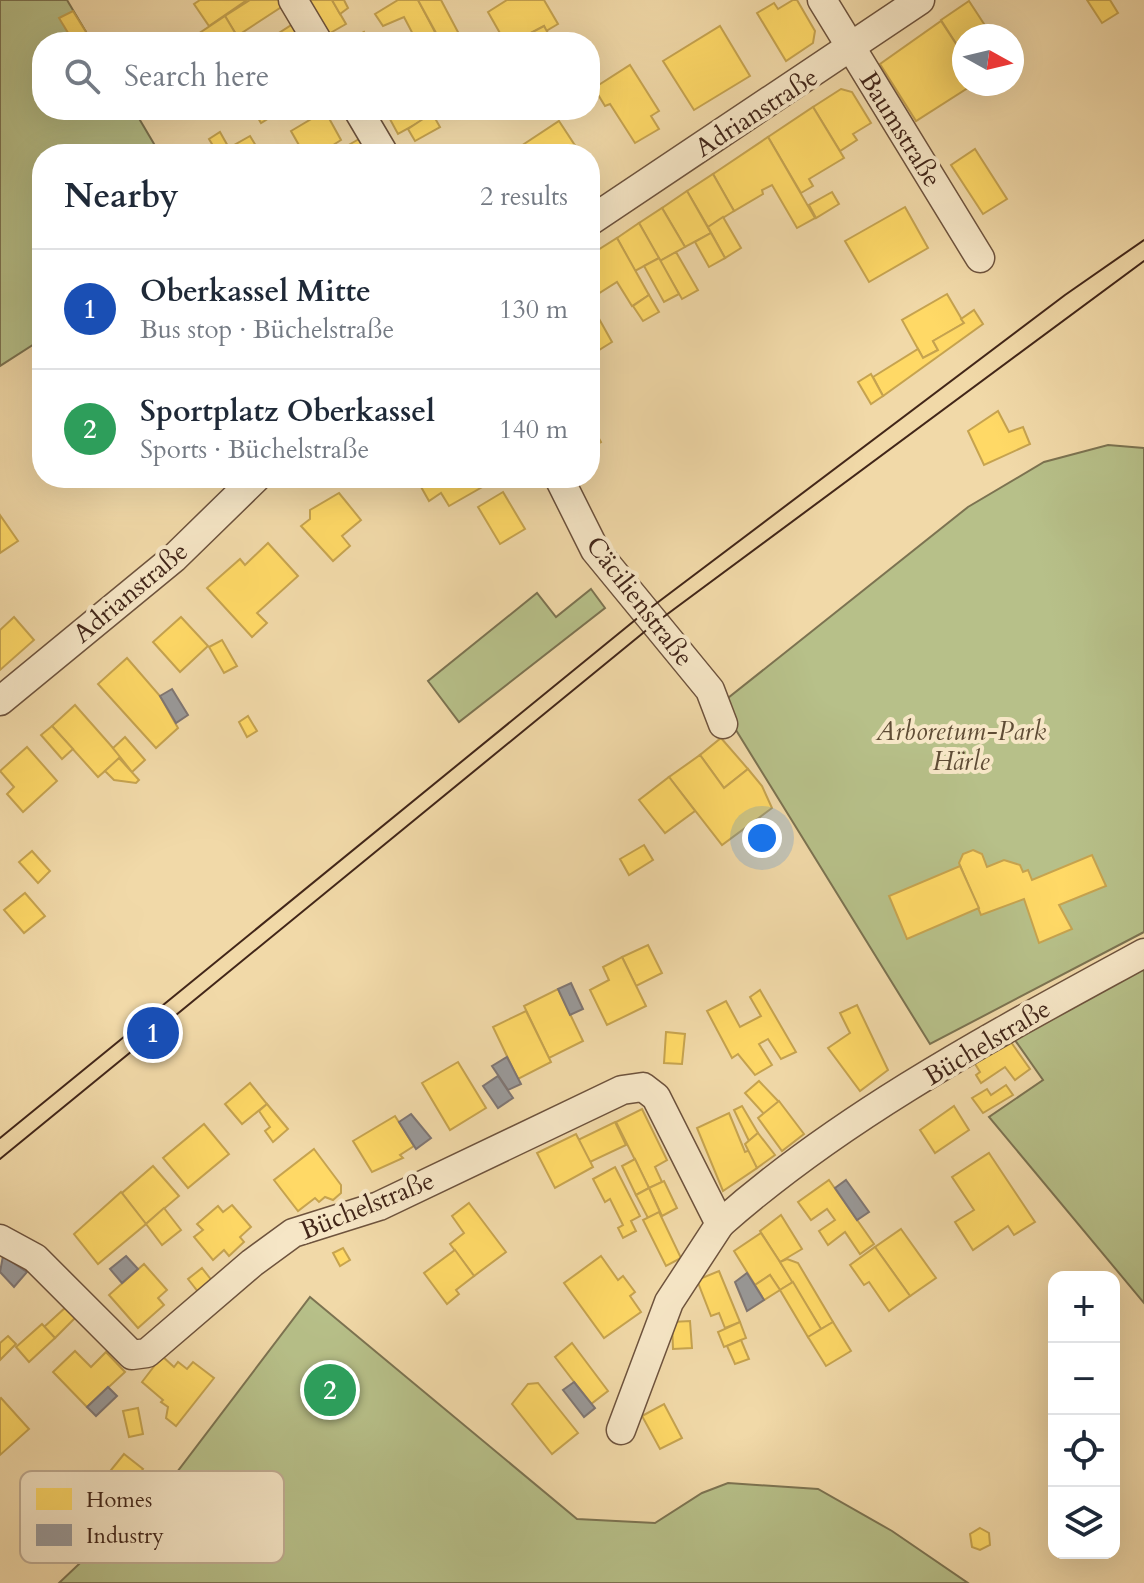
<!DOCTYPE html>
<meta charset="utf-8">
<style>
:root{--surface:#fff;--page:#f6f6f7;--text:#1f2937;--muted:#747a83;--line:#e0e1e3;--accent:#1a73e8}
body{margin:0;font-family:Cardo,serif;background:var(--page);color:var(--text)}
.controls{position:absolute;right:24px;bottom:24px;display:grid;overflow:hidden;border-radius:16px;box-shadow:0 8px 32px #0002}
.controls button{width:72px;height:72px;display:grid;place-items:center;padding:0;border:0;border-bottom:2px solid var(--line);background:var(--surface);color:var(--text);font:40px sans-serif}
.compass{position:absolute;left:952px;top:24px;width:72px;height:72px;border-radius:50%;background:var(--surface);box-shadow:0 8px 32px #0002;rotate:98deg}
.you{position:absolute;left:762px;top:838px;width:28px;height:28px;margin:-20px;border:6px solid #fff;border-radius:50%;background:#1a73e8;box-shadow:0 0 0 12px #1a73e833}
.badge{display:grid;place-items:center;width:52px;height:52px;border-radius:50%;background:var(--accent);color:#fff;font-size:26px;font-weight:700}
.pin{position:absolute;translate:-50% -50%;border:4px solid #fff;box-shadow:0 2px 8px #0006}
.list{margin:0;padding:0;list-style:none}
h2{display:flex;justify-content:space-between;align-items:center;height:104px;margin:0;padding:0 32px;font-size:34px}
h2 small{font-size:26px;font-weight:400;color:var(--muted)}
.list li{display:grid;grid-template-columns:52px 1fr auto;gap:24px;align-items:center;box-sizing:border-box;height:120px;padding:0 32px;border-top:2px solid var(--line)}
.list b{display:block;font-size:30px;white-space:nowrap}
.list p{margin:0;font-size:26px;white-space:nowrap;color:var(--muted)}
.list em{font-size:26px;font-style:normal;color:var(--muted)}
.icon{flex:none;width:44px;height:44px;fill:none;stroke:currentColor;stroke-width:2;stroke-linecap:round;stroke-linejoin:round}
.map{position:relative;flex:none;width:1144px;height:1583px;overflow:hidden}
.search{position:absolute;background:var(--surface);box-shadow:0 8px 32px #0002;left:32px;top:32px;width:568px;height:88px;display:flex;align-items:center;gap:20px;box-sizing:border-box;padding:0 28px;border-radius:32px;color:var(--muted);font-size:30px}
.panel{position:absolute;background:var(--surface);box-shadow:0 8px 32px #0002;left:32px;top:144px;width:568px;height:344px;border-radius:32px}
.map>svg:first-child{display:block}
.green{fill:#b7c089;stroke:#7c7351;stroke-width:2}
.homes{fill:#ffd966;stroke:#c6a34f;stroke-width:2}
.industry{fill:#999;stroke:#7f7673;stroke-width:2}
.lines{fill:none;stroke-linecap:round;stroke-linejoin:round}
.street-casing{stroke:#6e533d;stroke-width:31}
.street{stroke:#f6e6c6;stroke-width:28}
.tram{stroke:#422619;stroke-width:2}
.labels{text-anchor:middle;stroke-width:8;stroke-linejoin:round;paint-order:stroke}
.street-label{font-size:26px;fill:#422619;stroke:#f6e6c6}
.park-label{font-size:26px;font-style:italic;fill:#5f4c35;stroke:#f6e6c6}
.key{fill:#f6e6c6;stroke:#c0ac92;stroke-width:2}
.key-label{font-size:22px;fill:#422619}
</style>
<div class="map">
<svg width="1144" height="1583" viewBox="0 0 1144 1583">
<rect width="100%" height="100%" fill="#f1d9a8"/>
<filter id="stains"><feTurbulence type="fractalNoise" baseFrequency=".0025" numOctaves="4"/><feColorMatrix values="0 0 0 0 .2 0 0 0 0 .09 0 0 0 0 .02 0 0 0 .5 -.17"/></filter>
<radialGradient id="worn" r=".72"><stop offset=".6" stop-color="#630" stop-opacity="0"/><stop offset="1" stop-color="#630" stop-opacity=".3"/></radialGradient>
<!-- green -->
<g class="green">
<polygon points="0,0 67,0 92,42 42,42 42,110 134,110 160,154 42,154 42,339 0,366"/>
<polygon points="1108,445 1144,448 1144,932 930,1044 731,722 728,698 968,507 1044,462"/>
<polygon points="591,589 605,608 459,722 428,681 537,593 556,617"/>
<polygon points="1144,962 1144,1303 989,1117 1043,1080 1010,1033"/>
<polygon points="310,1297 577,1519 655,1523 702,1493 728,1483 818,1489 892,1531 968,1583 59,1583 117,1528 133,1530"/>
</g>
<!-- homes -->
<g class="homes">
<polygon points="200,0 247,0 209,26 194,4"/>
<polygon points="250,0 283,0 286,4 237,36 225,16"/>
<polygon points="303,0 332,0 346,24 325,36"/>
<polygon points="332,0 344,0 348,8 340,14"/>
<polygon points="398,0 418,0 435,32 417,42 404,17 383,26 375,14"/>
<polygon points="418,0 441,0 459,34 441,42"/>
<polygon points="507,0 544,0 558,24 546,31 544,26 525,36 526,42 505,42 488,12"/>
<polygon points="793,0 797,0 815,31 813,43 786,61 757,13 774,3 778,9"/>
<polygon points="1087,0 1110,0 1118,13 1102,23"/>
<polygon points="969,1 990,33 997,27 1003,36 964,36 964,56 941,20"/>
<polygon points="73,11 86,32 73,41 59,18"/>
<polygon points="225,16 237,36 228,42 186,42"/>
<polygon points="941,21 964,56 964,84 974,84 916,121 880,64"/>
<polygon points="296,22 307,42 265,42"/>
<polygon points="544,26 553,42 528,42 525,36"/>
<polygon points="720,26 750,76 694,110 663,61"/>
<polygon points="364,32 368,40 377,35 381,42 346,42"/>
<polygon points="630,65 659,111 651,116 659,129 635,143 610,104 605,106 594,88"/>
<polygon points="841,89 852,92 871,123 853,134 857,140 840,151 813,107"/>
<polygon points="813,107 844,158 809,179 813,186 801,193 768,137"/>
<polygon points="271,110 274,115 261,123 254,111"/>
<polygon points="385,110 422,110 427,118 398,134"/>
<polygon points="325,111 341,140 319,154 304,154 291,131"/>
<polygon points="432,113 440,127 415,141 408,129"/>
<polygon points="559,121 578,150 571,154 526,154 521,146"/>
<polygon points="220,132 229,148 232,154 218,154 209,139"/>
<polygon points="250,136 261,154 232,154 229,148"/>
<polygon points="768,137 815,218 797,228 772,185 762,190 763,194 734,211 713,174"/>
<polygon points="359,139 368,154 333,154"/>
<polygon points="975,149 1007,199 983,214 951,165"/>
<polygon points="713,174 734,211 708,227 687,191"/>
<polygon points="687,191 711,233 685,247 662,208"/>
<polygon points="832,192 839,204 816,218 809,205"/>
<polygon points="905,207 928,248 869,282 845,241"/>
<polygon points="662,208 685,247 660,261 639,223"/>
<polygon points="723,217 741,248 725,258 708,227"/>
<polygon points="639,223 659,258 635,271 617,238"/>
<polygon points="711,233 725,258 709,267 695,242"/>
<polygon points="617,238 649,295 632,306 617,282 590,299 590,255"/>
<polygon points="676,252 698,290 682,299 660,261"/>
<polygon points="659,258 679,294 664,302 644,266"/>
<polygon points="947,294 964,323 933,341 938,350 923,358 902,320"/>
<polygon points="649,295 659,312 643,321 633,306"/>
<polygon points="593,308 612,342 599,350 590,332 590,309"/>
<polygon points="974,310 983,324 883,396 873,377 918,349 923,358 938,350 933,341 964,323 961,319"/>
<polygon points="871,374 883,396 871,404 858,382"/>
<polygon points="998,411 1009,432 1023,427 1030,444 984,465 968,431"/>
<polygon points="590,422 601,442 590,448"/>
<polygon points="416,478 498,478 449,506 441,493 429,501"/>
<polygon points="503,492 525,529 500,544 478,507"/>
<polygon points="339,493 361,520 342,536 350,546 333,561 301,526 310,519 310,510"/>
<polygon points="0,515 18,541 0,553"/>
<polygon points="268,543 298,576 257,613 267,623 252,637 207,588 240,559 245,565"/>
<polygon points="14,617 34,640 0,670 0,630"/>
<polygon points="181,617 208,646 180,672 153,642"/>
<polygon points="222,640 237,666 224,673 209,647"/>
<polygon points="127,658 160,696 178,728 156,748 98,684"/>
<polygon points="75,705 121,757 98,777 52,726"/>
<polygon points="248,716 257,731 247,737 239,722"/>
<polygon points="52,726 73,749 62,759 41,735"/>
<polygon points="125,737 145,760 132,772 113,748"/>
<polygon points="721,738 748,769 724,788 700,755"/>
<polygon points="27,747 57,781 23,812 7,794 14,787 0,771"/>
<polygon points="700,755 724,788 748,769 762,786 772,808 722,845 669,777"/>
<polygon points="119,758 139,780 136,783 114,780 105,771"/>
<polygon points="669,777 695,811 665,833 639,800"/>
<polygon points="644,845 653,860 629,875 620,859"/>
<polygon points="973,850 982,854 987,867 1004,860 1020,865 1023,872 1028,870 1032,880 1092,855 1106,886 1059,905 1072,929 1039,943 1024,899 981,915 959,863 963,854"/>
<polygon points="32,851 50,871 38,883 19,862"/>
<polygon points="960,866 979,908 907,939 889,896"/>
<polygon points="25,893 45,916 24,933 4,910"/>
<polygon points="648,945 662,973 636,986 622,957"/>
<polygon points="622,957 646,1006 607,1025 590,990 609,980 603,967"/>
<polygon points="558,989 583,1041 549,1058 524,1006"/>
<polygon points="760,990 796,1052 781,1059 768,1039 759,1044 772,1065 755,1075 738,1054 732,1058 707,1011 726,1001 740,1027 761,1016 750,997"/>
<polygon points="857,1005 888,1070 860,1091 828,1048 850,1033 840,1013"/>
<polygon points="526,1011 551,1062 518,1079 493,1027"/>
<polygon points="666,1032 685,1034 682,1064 664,1063"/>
<polygon points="1006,1035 1030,1069 1015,1080 1005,1067 981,1083 976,1075 980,1072 972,1059"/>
<polygon points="458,1062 486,1108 450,1130 422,1083"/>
<polygon points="759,1081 779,1102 764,1114 745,1093"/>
<polygon points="250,1083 267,1104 242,1124 225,1104"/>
<polygon points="1006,1085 1013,1095 983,1113 972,1098 987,1089 991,1095"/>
<polygon points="779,1101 804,1134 782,1151 758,1118"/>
<polygon points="267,1104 288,1129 273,1142 265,1131 270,1127 259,1111"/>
<polygon points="742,1106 758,1133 749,1141 734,1110"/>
<polygon points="954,1106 969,1130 935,1153 920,1130"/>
<polygon points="642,1109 667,1160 655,1167 662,1182 649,1188 616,1122"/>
<polygon points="729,1113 745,1152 750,1150 757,1168 723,1191 697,1128"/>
<polygon points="395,1116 414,1146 400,1155 403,1158 372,1172 353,1141"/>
<polygon points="615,1122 626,1145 590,1162 578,1140"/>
<polygon points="204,1124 229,1154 188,1188 163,1158"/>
<polygon points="758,1133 775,1155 757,1168 745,1144"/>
<polygon points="576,1134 593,1167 555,1188 537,1153"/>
<polygon points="314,1149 341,1185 341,1193 333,1200 325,1197 319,1202 315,1198 298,1211 274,1180"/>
<polygon points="989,1153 1035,1222 1014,1235 1008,1226 973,1250 955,1222 974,1210 952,1177"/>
<polygon points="635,1159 649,1188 636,1195 622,1166"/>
<polygon points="153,1166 179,1196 146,1224 122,1193"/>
<polygon points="615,1167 640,1216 631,1221 636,1231 623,1238 618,1228 623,1225 610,1199 605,1202 593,1179"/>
<polygon points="829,1180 874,1244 860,1254 845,1232 828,1245 819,1231 835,1220 827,1209 811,1220 798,1202"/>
<polygon points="664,1181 677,1208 662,1216 649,1188"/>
<polygon points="649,1188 660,1212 648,1218 636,1195"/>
<polygon points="121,1192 146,1224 98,1264 74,1234"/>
<polygon points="469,1203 506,1252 474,1276 450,1244 464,1233 452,1216"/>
<polygon points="232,1205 251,1227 240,1237 244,1242 229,1256 224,1250 213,1260 194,1237 203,1230 197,1224 218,1206 223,1212"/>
<polygon points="164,1208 181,1230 162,1245 146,1224"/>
<polygon points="659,1212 681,1258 666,1266 643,1220"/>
<polygon points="781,1215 802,1249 780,1262 760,1231"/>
<polygon points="901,1229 936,1278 910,1296 875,1247"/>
<polygon points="761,1233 793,1282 780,1290 770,1275 755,1285 734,1251"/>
<polygon points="875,1247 910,1296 889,1311 869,1282 864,1285 850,1265"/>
<polygon points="343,1248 350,1260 340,1266 333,1253"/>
<polygon points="455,1250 474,1276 456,1290 459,1294 447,1304 424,1273"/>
<polygon points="601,1256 618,1280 623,1276 635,1292 630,1296 641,1312 604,1338 564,1283"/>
<polygon points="787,1259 798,1263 833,1322 821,1329 780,1262"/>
<polygon points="144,1264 167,1290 158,1298 164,1305 138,1328 109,1295"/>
<polygon points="202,1268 213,1282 199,1293 188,1279"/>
<polygon points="719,1271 740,1322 725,1328 719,1313 711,1316 697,1280"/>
<polygon points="770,1275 780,1290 764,1300 755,1285"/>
<polygon points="793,1282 821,1329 808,1337 780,1290"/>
<polygon points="66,1307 76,1317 55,1338 44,1327"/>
<polygon points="690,1321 692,1348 673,1349 672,1322"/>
<polygon points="740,1322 746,1338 724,1347 718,1332"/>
<polygon points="833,1322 851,1351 826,1366 808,1337"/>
<polygon points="42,1324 55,1338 29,1362 16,1347"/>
<polygon points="8,1336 16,1344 0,1360 0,1343"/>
<polygon points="741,1340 749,1359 735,1364 727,1346"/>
<polygon points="572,1343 608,1391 591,1404 555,1357"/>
<polygon points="75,1351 91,1367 106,1352 125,1372 87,1407 53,1372"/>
<polygon points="162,1356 174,1367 178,1362 187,1369 193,1362 214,1378 176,1426 166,1418 168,1407 161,1402 163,1400 142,1382"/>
<polygon points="538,1383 578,1433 552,1454 512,1404 528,1384"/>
<polygon points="1,1398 29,1429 0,1455 0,1399"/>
<polygon points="664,1404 682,1438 660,1449 642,1416"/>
<polygon points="138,1408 143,1434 129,1437 123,1411"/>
<polygon points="124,1454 143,1469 131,1485 111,1470"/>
<polygon points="980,1528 989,1533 990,1545 980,1550 972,1547 970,1534"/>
</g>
<!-- industry -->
<g class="industry">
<polygon points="172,689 188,715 176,723 160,696"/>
<polygon points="571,983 583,1009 570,1015 558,989"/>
<polygon points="507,1057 521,1084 508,1090 492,1066"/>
<polygon points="498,1076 513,1098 498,1108 483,1086"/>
<polygon points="411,1114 431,1138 416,1149 399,1122"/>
<polygon points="846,1180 869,1212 857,1220 835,1188"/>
<polygon points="3,1256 27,1272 14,1287 0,1272"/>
<polygon points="126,1256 138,1269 122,1283 110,1269"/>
<polygon points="747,1273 764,1300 747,1311 735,1282"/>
<polygon points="574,1382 595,1408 584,1417 563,1390"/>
<polygon points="108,1387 117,1396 96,1416 87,1407"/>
</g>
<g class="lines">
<!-- street casing -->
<g class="street-casing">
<g id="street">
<polyline points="293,0 318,42"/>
<polyline points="822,0 980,258"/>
<polyline points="358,110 384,154"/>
<polyline points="590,221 920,0"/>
<polyline points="559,478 595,550 710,690 723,724"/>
<polyline points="0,701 174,558 256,478"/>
<path d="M0,1239L35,1258L132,1355L147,1353L252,1263L293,1233L379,1206L622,1090L643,1087L656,1097L720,1224C845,1113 998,1033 1144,953"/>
<polyline points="621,1430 669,1302 720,1224"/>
</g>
</g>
<!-- street -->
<use href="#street" class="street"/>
<!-- tram -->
<g class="tram">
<polyline points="0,1138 645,612 1065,295 1144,240"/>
<polyline points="0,1159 654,624 1144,261"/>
</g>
</g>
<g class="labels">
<!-- street labels -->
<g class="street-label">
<text transform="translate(756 112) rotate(-33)" y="9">Adrianstraße</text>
<text transform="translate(901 129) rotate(58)" y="9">Baumstraße</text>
<text transform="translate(130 592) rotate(-40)" y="9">Adrianstraße</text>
<text transform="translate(640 601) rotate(52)" y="9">Cäcilienstraße</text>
<text transform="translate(987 1042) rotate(-31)" y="9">Büchelstraße</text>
<text transform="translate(367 1205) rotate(-22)" y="9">Büchelstraße</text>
</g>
<!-- park labels -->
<g class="park-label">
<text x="961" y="740">Arboretum-Park<tspan x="961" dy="30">Härle</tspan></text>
</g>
</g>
<!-- legend -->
<rect x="20" y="1471" width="264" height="92" rx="12" class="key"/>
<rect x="36" y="1488" width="36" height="22" fill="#ffd966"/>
<rect x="36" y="1524" width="36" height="22" fill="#999"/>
<g class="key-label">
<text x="86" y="1507">Homes</text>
<text x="86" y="1543">Industry</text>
</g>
<rect width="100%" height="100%" filter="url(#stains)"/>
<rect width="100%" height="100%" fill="url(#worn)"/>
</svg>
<div class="controls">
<button>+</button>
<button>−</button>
<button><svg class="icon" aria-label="locate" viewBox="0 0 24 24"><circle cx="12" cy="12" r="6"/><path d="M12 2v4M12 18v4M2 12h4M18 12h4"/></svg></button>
<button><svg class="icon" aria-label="layers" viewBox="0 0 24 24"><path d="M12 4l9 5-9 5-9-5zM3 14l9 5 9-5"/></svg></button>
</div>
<svg class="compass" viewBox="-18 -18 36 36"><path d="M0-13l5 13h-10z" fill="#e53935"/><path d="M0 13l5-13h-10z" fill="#747a83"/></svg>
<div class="you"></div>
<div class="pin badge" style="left:153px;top:1033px;background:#1a4fb4">1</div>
<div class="pin badge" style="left:330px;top:1390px;background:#2e9e5b">2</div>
<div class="search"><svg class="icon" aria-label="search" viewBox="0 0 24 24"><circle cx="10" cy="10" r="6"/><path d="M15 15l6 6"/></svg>Search here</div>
<section class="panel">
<h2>Nearby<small>2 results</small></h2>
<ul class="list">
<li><span class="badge" style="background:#1a4fb4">1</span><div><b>Oberkassel Mitte</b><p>Bus stop · Büchelstraße</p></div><em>130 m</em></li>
<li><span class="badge" style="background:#2e9e5b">2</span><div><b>Sportplatz Oberkassel</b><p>Sports · Büchelstraße</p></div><em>140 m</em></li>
</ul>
</section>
</div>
